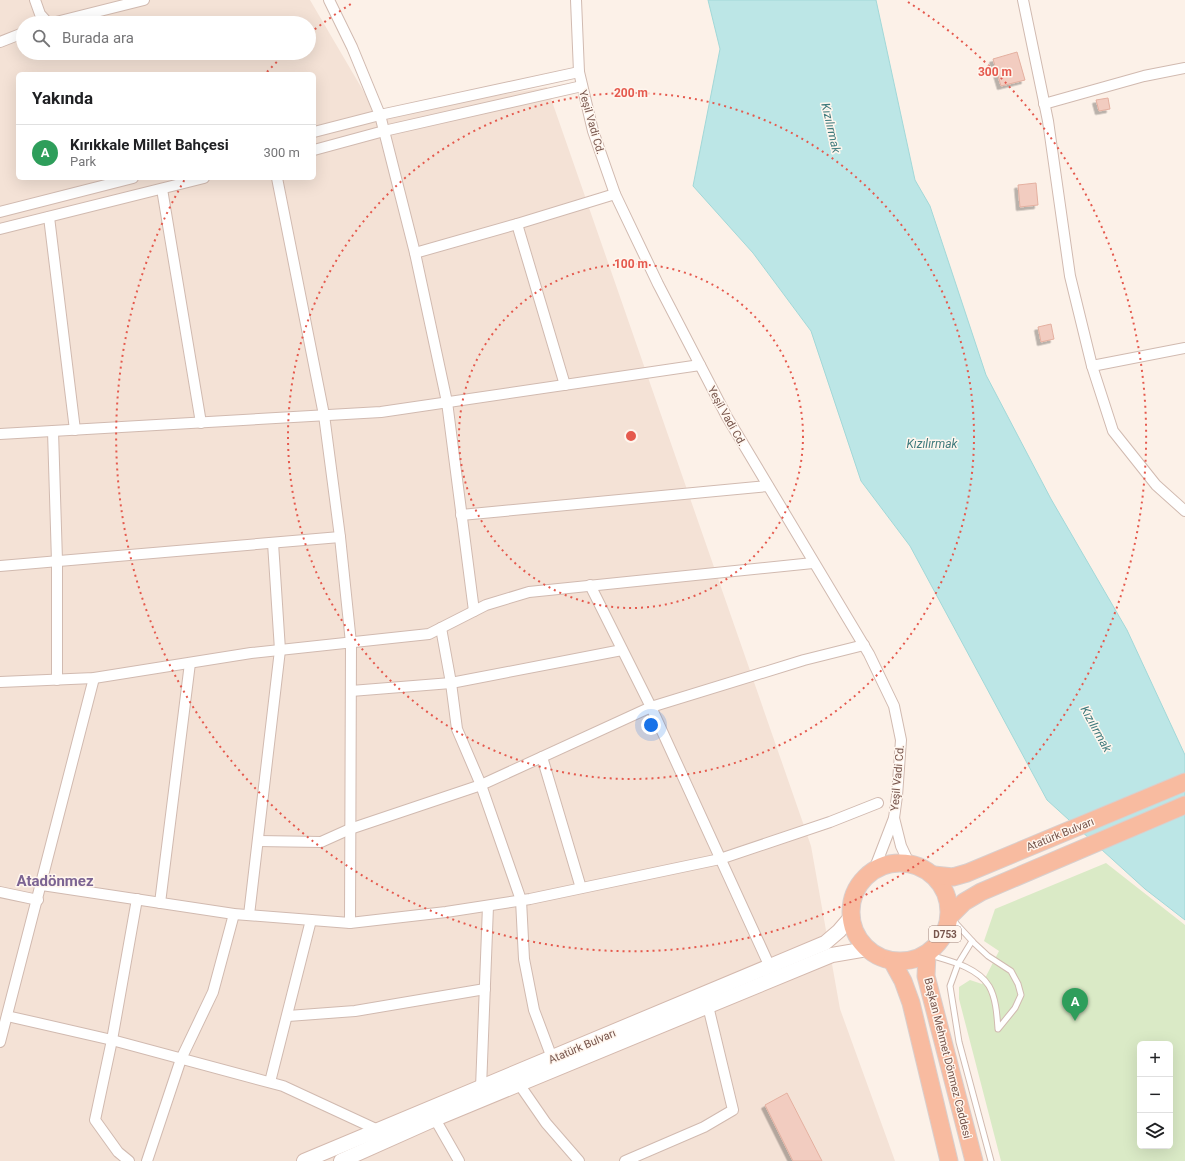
<!DOCTYPE html>
<html lang="tr">
<meta charset="utf-8">
<style>
:root{--surface:#fff;--page:#f2f2f2;--text:#202124;--muted:#757577;--line:#e0e0e0;--accent:#b45309}
body{margin:0;font-family:Roboto,sans-serif;background:var(--page);color:var(--text)}
.controls{position:absolute;right:12px;bottom:12px;display:grid;overflow:hidden;border-radius:6px;box-shadow:0 4px 16px #0002}
.controls button{width:36px;height:36px;display:grid;place-items:center;padding:0;border:0;border-bottom:1px solid var(--line);background:var(--surface);color:var(--text);font:20px sans-serif}
.you{position:absolute;left:651px;top:725px;width:14px;height:14px;margin:-10px;border:3px solid #fff;border-radius:50%;background:#1a73e8;box-shadow:0 0 0 6px #1a73e833}
.badge{display:grid;place-items:center;width:26px;height:26px;border-radius:50%;background:var(--accent);color:#fff;font-size:13px;font-weight:700}
.pin{position:absolute;translate:-50% -33px;filter:drop-shadow(0 1px 2px #0008)}
.pin::after{content:'';position:absolute;top:21px;width:14px;height:12px;background:inherit;clip-path:polygon(0 0,100% 0,50% 100%)}
.list{margin:0;padding:0;list-style:none}
h2{display:flex;justify-content:space-between;align-items:center;height:52px;margin:0;padding:0 16px;font-size:17px}
h2 small{font-size:13px;font-weight:400;color:var(--muted)}
.list li{display:grid;grid-template-columns:26px 1fr auto;gap:12px;align-items:center;box-sizing:border-box;height:56px;padding:0 16px;border-top:1px solid var(--line)}
.list b{display:block;font-size:15px;white-space:nowrap}
.list p{margin:0;font-size:13px;white-space:nowrap;color:var(--muted)}
.list em{font-size:13px;font-style:normal;color:var(--muted)}
.icon{flex:none;width:22px;height:22px;fill:none;stroke:currentColor;stroke-width:2;stroke-linecap:round;stroke-linejoin:round}
.map{position:relative;flex:none;width:1185px;height:1161px;overflow:hidden}
.search{position:absolute;background:var(--surface);box-shadow:0 4px 16px #0002;left:16px;top:16px;width:300px;height:44px;display:flex;align-items:center;gap:10px;box-sizing:border-box;padding:0 14px;border-radius:22px;color:var(--muted);font-size:15px}
.panel{position:absolute;background:var(--surface);box-shadow:0 4px 16px #0002;left:16px;top:72px;width:300px;height:108px;border-radius:6px}
.map>svg:first-child{display:block}
.residential{fill:#f4e2d6;fill-rule:evenodd}
.green{fill:#daeac6;fill-rule:evenodd}
.water{fill:#bce6e6;stroke:#a2d8d8}
.building{fill:#f2ccc0;stroke:#e4b0a0;filter:url(#shadow)}
.lines{fill:none;stroke-linecap:round;stroke-linejoin:round}
.service-casing{stroke:#d1bab0;stroke-width:7}
.minor-casing{stroke:#d1bab0;stroke-width:12}
.secondary-casing{stroke:#d4b9ae;stroke-width:16}
.trunk-casing{stroke:#d9cfcd;stroke-width:19}
.service{stroke:#fff;stroke-width:5}
.minor{stroke:#fff;stroke-width:10}
.secondary{stroke:#fff;stroke-width:14}
.trunk{stroke:#f8bba0;stroke-width:17}
.ring{fill:none;stroke:#e55a4e;stroke-width:2;stroke-dasharray:2 4}
.labels{text-anchor:middle;stroke-width:3;stroke-linejoin:round;paint-order:stroke}
.shield{fill:#fff6ee;stroke:#a0857d;stroke-width:1}
.shield-label{font-size:10px;font-weight:bold;fill:#77554c}
.street-label{font-size:11px;fill:#77554c;stroke:#fff6ee}
.water-label{font-size:12px;font-style:italic;fill:#3f7a7c;stroke:#fff6ee}
.district-label{font-size:15px;font-weight:bold;fill:#7c6493;stroke:#fff6ee}
.centre{fill:#e55a4e;stroke:#fff6ee;stroke-width:2}
.ring-label{font-size:12px;text-anchor:middle;font-weight:bold;fill:#e55a4e;stroke:#fff6ee;stroke-width:3;stroke-linejoin:round;paint-order:stroke}
</style>
<div class="map">
<svg width="1185" height="1161" viewBox="0 0 1185 1161">
<defs>
<filter id="shadow"><feDropShadow dx="-3.5" dy="3.5" stdDeviation="0" flood-color="#0004"/></filter>
</defs>
<rect width="100%" height="100%" fill="#fcf1e8"/>
<!-- residential -->
<path class="residential" d="M0,0H310L378,116L547,87L811,846L840,1009L895,1161H0ZM23,23H309V53H23ZM18,74H314V178H18Z"/>
<!-- green -->
<path class="green" d="M1106,863L1185,925V1161H1001L959,999V987L970,980L982,984L999,951L984,941L995,909ZM1140,1044H1170V1146H1140Z"/>
<!-- water -->
<polygon class="water" points="708,0 876,0 915,180 930,206 986,375 1051,499 1127,630 1185,755 1185,920 1145,889 1047,800 910,546 861,481 811,331 753,253 693,186 720,49"/>
<!-- building -->
<g class="building">
<polygon points="1017,52 1025,80 1001,86 993,59"/>
<polygon points="1108,98 1110,109 1099,111 1096,100"/>
<polygon points="1036,183 1038,205 1020,207 1018,185"/>
<polygon points="1051,324 1054,339 1041,342 1038,327"/>
<polygon points="787,1093 822,1161 793,1161 765,1105"/>
</g>
<g class="lines">
<!-- service casing -->
<g class="service-casing">
<g id="service">
<polyline points="972,941 958,964 950,986 959,1042 991,1161"/>
<path d="M930,955C950,961 977,967 989,986C996,998 997,1015 998,1029L1015,1008L1021,995L1018,984L1011,971L988,956L974,943L951,918"/>
</g>
</g>
<!-- minor casing -->
<g class="minor-casing">
<g id="minor">
<polyline points="35,0 40,14 48,23"/>
<polyline points="329,0 352,47 380,115 415,253 447,402 474,611"/>
<polyline points="576,0 579,72 593,131 615,194 658,284 727,417 869,654 894,706 901,740 897,796 894,818 874,870"/>
<polyline points="1023,0 1048,121 1070,276 1092,366 1185,348"/>
<polyline points="52,23 144,0"/>
<polyline points="0,42 23,33"/>
<polyline points="1044,104 1144,76 1185,68"/>
<polyline points="314,132 380,115 579,72"/>
<polyline points="314,150 384,131 582,86"/>
<polyline points="277,178 324,415 340,537 351,643 350,923"/>
<polyline points="162,189 201,423"/>
<polyline points="0,212 133,178"/>
<polyline points="49,217 75,430"/>
<polyline points="517,224 565,385"/>
<polyline points="0,229 204,178"/>
<polyline points="415,253 517,224 615,194"/>
<polyline points="1092,366 1113,431 1156,485 1185,511"/>
<polyline points="53,431 57,561 57,680"/>
<polyline points="0,434 381,412 700,365"/>
<polyline points="461,515 768,486"/>
<polyline points="0,566 340,537"/>
<polyline points="590,585 651,707 770,967"/>
<polyline points="441,628 451,683 457,729 481,785 521,900 524,959 534,1010 552,1058"/>
<polyline points="0,682 94,678 251,653 429,634 486,605 529,592 813,563"/>
<polyline points="351,691 451,683 622,650"/>
<polyline points="542,757 581,888"/>
<polyline points="894,818 901,846 909,863"/>
<polyline points="258,841 321,842 350,829 481,785 651,707 804,660 864,645"/>
<polyline points="42,885 234,914 350,923 446,912 530,899 720,859 830,822 878,803"/>
<polyline points="0,892 38,900"/>
<polyline points="160,903 190,663"/>
<polyline points="249,915 280,650 273,543"/>
<polyline points="7,1016 112,1040 283,1086 378,1130"/>
<polyline points="288,1016 355,1011 485,989"/>
<polyline points="0,1042 94,678"/>
<polyline points="270,1082 311,920"/>
<polyline points="519,1084 546,1123 579,1161"/>
<polyline points="481,1088 488,906"/>
<polyline points="435,1119 459,1161"/>
<polyline points="129,1161 118,1152 95,1120 112,1040 137,899"/>
<polyline points="147,1161 181,1059 213,992 234,914"/>
<polyline points="625,1161 704,1127 733,1110 708,1006"/>
</g>
</g>
<!-- secondary casing -->
<g class="secondary-casing">
<g id="secondary">
<polyline points="304,1161 825,943 839,931 851,917"/>
<polyline points="341,1161 435,1119 832,955 867,949"/>
</g>
</g>
<!-- trunk casing -->
<g class="trunk-casing">
<g id="trunk">
<circle cx="900" cy="912" r="49"/>
<polyline points="934,875 953,877 967,873 1185,782"/>
<polyline points="950,916 964,902 981,892 1185,805"/>
<polyline points="927,954 926,976 974,1161"/>
<polyline points="892,961 903,981 911,1003 949,1161"/>
</g>
</g>
<!-- service -->
<use href="#service" class="service"/>
<!-- minor -->
<use href="#minor" class="minor"/>
<!-- secondary -->
<use href="#secondary" class="secondary"/>
<!-- trunk -->
<use href="#trunk" class="trunk"/>
</g>
<!-- distance rings -->
<g class="ring">
<circle cx="631" cy="436" r="172"/>
<circle cx="631" cy="436" r="343"/>
<path d="M267 72A515 515 0 0 1 286 53M310 33A515 515 0 0 1 354 2M908 2A515 515 0 1 1 185 179"/>
</g>
<g class="labels">
<!-- shield labels -->
<rect class="shield" x="929" y="926" width="32" height="16" rx="3"/>
<g class="shield-label">
<text x="945" y="938">D753</text>
</g>
<!-- street labels -->
<g class="street-label">
<text transform="translate(592 122) rotate(74)" y="4">Yeşil Vadi Cd.</text>
<text transform="translate(727 416) rotate(61)" y="4">Yeşil Vadi Cd.</text>
<text transform="translate(897 778) rotate(-85)" y="4">Yeşil Vadi Cd.</text>
<text transform="translate(1060 834) rotate(-22)" y="4">Atatürk Bulvarı</text>
<text transform="translate(582 1046) rotate(-23)" y="4">Atatürk Bulvarı</text>
<text transform="translate(948 1058) rotate(76)" y="4">Başkan Mehmet Dönmez Caddesi</text>
</g>
<!-- water labels -->
<g class="water-label">
<text transform="translate(831 128) rotate(77)" y="4">Kızılırmak</text>
<text x="932" y="448">Kızılırmak</text>
<text transform="translate(1096 729) rotate(61)" y="4">Kızılırmak</text>
</g>
<!-- district labels -->
<g class="district-label">
<text x="55" y="886">Atadönmez</text>
</g>
</g>
<circle cx="631" cy="436" r="6" class="centre"/>
<g class="ring-label">
<text x="995" y="76">300 m</text>
<text x="631" y="97">200 m</text>
<text x="631" y="268">100 m</text>
</g>
</svg>
<div class="controls">
<button>+</button>
<button>−</button>
<button><svg class="icon" aria-label="layers" viewBox="0 0 24 24"><path d="M12 4l9 5-9 5-9-5zM3 14l9 5 9-5"/></svg></button>
</div>
<div class="you"></div>
<div class="pin badge" style="left:1075px;top:1021px;background:#2e9e5b">A</div>
<div class="search"><svg class="icon" aria-label="search" viewBox="0 0 24 24"><circle cx="10" cy="10" r="6"/><path d="M15 15l6 6"/></svg>Burada ara</div>
<section class="panel">
<h2>Yakında<small></small></h2>
<ul class="list">
<li><span class="badge" style="background:#2e9e5b">A</span><div><b>Kırıkkale Millet Bahçesi</b><p>Park</p></div><em>300 m</em></li>
</ul>
</section>
</div>
